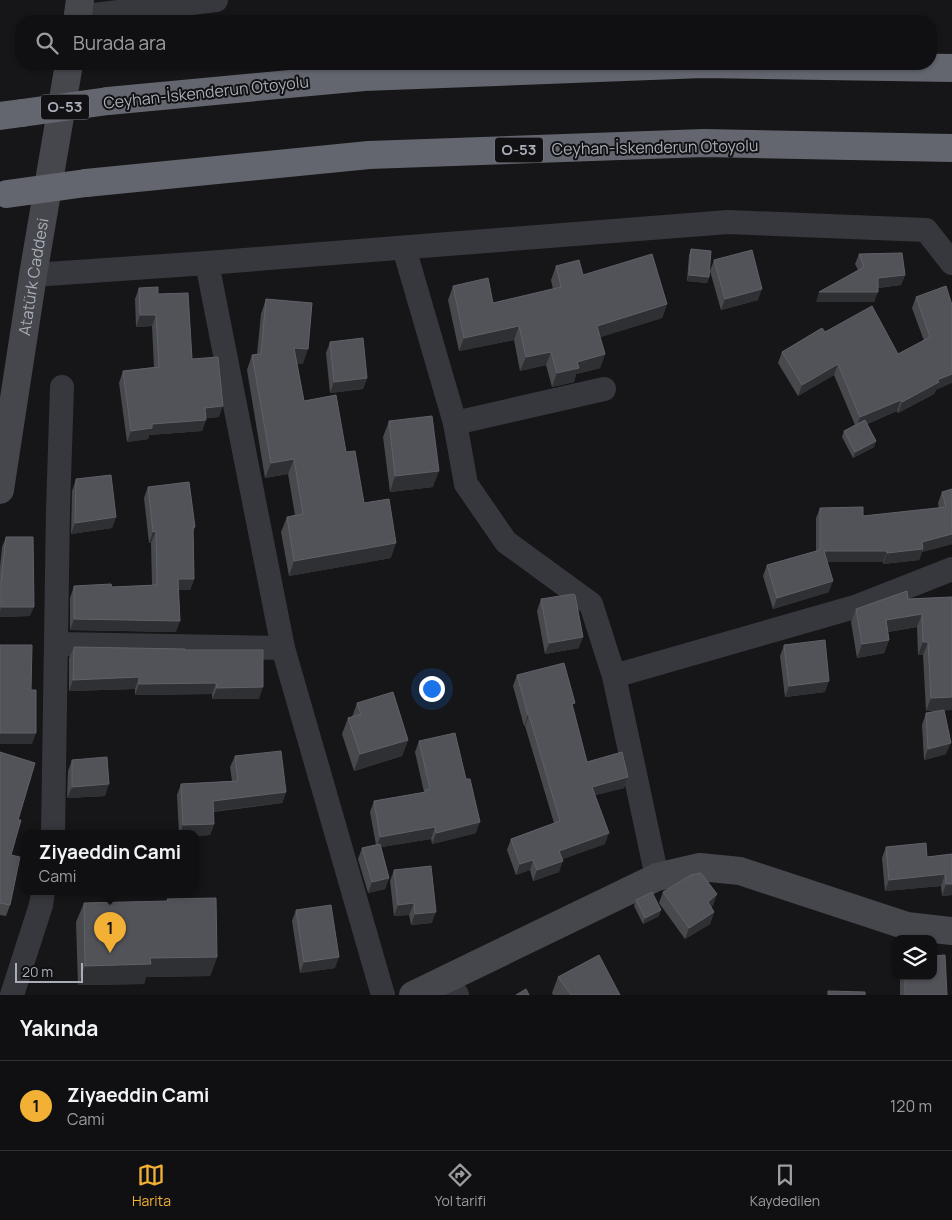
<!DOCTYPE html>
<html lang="tr">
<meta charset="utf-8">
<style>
:root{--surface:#101012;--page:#19191b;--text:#f1f3f6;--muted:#9c9d9f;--line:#303032;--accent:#f2b134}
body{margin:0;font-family:Manrope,sans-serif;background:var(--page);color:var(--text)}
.controls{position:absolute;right:15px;bottom:15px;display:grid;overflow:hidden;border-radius:10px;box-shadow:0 1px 4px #0004}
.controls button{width:45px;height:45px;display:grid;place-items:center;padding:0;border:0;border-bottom:1px solid var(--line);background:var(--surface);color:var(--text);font:25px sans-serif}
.scale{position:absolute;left:15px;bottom:12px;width:68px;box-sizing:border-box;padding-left:5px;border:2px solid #a8adb8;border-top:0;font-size:14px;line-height:18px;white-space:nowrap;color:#a8adb8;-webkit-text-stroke:4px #111113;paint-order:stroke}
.you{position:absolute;left:431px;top:688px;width:18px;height:18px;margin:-12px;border:4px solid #fff;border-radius:50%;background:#1a73e8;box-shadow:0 0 0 8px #1a73e833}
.badge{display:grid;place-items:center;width:32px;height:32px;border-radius:50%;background:var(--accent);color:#111;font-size:16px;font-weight:700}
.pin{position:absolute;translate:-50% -41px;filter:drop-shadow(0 1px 2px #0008)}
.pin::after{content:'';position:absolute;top:26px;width:18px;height:15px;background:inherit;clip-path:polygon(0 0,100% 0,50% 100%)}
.popup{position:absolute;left:21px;top:830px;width:178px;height:65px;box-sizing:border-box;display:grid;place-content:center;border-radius:10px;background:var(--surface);filter:drop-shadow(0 1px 4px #0005);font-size:16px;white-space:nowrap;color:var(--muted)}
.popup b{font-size:19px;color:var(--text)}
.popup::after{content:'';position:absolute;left:50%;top:100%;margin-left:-10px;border:10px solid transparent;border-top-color:var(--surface)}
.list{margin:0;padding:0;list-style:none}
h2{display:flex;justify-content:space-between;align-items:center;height:65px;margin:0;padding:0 20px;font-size:21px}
h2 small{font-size:16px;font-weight:400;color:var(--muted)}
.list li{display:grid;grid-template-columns:32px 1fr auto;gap:15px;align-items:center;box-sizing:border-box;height:90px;padding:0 20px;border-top:1px solid var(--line)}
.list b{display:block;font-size:19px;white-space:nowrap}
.list p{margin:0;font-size:16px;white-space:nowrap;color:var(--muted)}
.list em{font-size:16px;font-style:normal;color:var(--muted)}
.icon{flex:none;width:28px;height:28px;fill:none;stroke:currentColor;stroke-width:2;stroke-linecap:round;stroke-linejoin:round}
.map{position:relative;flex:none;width:952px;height:995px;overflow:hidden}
.search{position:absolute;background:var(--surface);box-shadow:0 1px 4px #0004;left:15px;right:15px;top:15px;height:55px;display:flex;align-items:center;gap:12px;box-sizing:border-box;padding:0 18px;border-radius:20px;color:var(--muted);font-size:19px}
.sheet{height:155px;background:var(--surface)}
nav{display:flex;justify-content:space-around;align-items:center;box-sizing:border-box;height:70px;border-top:1px solid var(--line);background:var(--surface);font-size:14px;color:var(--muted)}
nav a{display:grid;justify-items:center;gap:2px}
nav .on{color:var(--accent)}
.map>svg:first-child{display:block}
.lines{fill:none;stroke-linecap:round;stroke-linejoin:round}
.street{stroke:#37383d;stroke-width:24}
.secondary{stroke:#45474d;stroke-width:28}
.highway{stroke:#63666e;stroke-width:28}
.highway-bridge{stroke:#63666e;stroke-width:28}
.wall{fill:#47494d}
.shaded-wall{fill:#2f3033}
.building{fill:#525359;stroke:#5f6168}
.labels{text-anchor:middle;stroke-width:4;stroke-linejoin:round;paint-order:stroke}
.shield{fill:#111113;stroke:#7b7e86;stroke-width:1}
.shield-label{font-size:15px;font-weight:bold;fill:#a8adb8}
.street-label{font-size:16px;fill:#a8adb8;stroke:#111113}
</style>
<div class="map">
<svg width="952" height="995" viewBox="0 0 952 995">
<rect width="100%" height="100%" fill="#161618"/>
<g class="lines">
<!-- street -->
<g class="street">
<polyline points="77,17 216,0"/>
<polyline points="404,248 455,423 466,484 506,542 591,604 614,676 657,877"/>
<polyline points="207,263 283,648 383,995"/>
<polyline points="33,275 207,263 728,222 926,230 952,263"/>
<polyline points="455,423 604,389"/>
<polyline points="56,644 283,648"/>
<polyline points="614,676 858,606 952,569"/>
<polyline points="53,834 58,510 62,387"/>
<polyline points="447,980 457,995"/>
<polyline points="12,995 41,905 43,892"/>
</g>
<!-- secondary -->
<g class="secondary">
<polyline points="77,21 80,0"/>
<path id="s1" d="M0,490L33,275L69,64"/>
<polyline points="413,995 657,877 700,867 740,871 907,926 952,931"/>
</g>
<!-- highway -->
<g class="highway">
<polyline points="108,101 364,77 703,64 952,68"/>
<polyline points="0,116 22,113"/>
<polyline points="86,183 369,155 704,143 952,148"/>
</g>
<!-- highway-bridge -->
<g class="highway-bridge">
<polyline points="22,113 108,101"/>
<polyline points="7,194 86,183"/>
</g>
</g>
<!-- wall -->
<g class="wall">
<polygon points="691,249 709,277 707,283 687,281 689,255"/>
<polygon points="859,254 905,275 901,285 878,288 874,302 816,302 858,270 855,264"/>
<polygon points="714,260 758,300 721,310 710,271"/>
<polygon points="556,266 583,275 667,304 662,318 600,337 605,354 600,368 576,374 574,382 552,387 546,365 520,371 514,340 459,351 448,300 453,286 493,303 553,289 551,280"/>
<polygon points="946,286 936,390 934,394 898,413 897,411 867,424 876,441 874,447 853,458 842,437 844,431 855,425 834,375 798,396 778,363 782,352 825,332 898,354 924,341 912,308 916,297"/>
<polygon points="139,288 158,294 192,359 219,417 206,418 202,431 149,435 148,439 127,442 119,383 123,371 154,367 152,326 136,327 135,299"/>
<polygon points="266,299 303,364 297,363 304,401 346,452 364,503 391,558 289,576 281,532 287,517 295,515 288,474 265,478 247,370 252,355 257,354 261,314"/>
<polygon points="330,342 367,378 363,389 330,393 326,353"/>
<polygon points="389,421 433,487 390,492 383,437"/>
<polygon points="76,479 116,517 112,528 71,534 72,491"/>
<polygon points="148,487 195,527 193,532 194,579 190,590 178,590 176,632 70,630 70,598 74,586 112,587 152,585 151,543 149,543 144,498"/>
<polygon points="952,489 952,544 922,552 919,560 883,564 883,562 827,562 829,592 773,609 763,576 767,565 816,551 816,518 820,508 863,516 939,508 938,503 942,492"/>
<polygon points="6,537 30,616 0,617 0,567 2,547"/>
<polygon points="952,597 952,710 926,711 923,655 918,655 917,627 888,632 889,640 884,653 857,658 851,622 856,609 908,599"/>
<polygon points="541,599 579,648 545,654 537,611"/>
<polygon points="784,645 825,692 785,697 780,656"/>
<polygon points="74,647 185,650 259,699 212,699 212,694 135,695 135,689 69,691 69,658"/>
<polygon points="517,675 573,708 587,762 628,777 624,788 595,795 605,844 562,859 559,872 533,881 530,870 516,875 507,850 511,839 554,823 525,726 524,726 513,686"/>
<polygon points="357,703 408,740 402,756 354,771 342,734 348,718 352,717"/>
<polygon points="926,713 946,754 924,760 922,725"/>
<polygon points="419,741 476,833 432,844 431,839 381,847 389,878 385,889 368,893 358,859 362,848 376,845 370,812 374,801 424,792 415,752"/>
<polygon points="0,752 18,820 11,855 10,905 6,916 0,915"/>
<polygon points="235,756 286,792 282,803 213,812 214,824 210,835 195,836 195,834 179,834 177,795 181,784 232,781 230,767"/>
<polygon points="72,760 105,796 67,798 68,771"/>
<polygon points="886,847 927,857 952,854 952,895 942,896 941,886 885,891 882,858"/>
<polygon points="394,870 432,923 411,925 409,915 394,916 390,881"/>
<polygon points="663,892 717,894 713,905 711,907 714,912 710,924 685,939 659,903"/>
<polygon points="167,899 217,957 210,976 146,977 144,984 78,985 76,922 84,903 167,901"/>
<polygon points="636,900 659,916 643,924 634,906"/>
<polygon points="296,910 335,968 300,973 292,921"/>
<polygon points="900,976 933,976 947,995 900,995"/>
<polygon points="558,977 620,995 553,995 552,993"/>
</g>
<!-- shaded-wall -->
<g class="shaded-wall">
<polygon points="689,275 709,277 707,283 687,281"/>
<polygon points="905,275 901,285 874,288 878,278"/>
<polygon points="762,289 758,300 721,310 725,299"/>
<polygon points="819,292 878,292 874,302 816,302"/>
<polygon points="667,304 662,318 592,340 597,326"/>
<polygon points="140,315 156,315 152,326 136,327"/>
<polygon points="519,326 514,340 459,351 464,338"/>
<polygon points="294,348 308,349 303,364 289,363"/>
<polygon points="551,352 546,365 520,371 526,357"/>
<polygon points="605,354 600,368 576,374 574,382 552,387 557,373 577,362"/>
<polygon points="838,364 834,375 798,396 802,385"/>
<polygon points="952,374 952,383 936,390 934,394 898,413 902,402 937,380"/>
<polygon points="367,378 363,389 330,393 334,382"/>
<polygon points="901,400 897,411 856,428 860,417"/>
<polygon points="223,406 219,417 201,419 205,408"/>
<polygon points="206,420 202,431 149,435 148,439 127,442 131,431 152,424"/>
<polygon points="876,441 874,447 853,458 855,452"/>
<polygon points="294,459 288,474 265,478 271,463"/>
<polygon points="439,471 433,487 390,492 395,476"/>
<polygon points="116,517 112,528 71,534 75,523"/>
<polygon points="156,531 151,543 149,543 153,532"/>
<polygon points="952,534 952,544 922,552 919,560 883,564 887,553 922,542"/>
<polygon points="396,543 391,558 289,576 294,561"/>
<polygon points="824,551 887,551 883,562 820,562"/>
<polygon points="178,579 194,579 190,590 174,590"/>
<polygon points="833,581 829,592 773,609 777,598"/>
<polygon points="1,607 34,607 30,616 0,617 0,611"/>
<polygon points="922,614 917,627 881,633 886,620"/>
<polygon points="74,619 180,621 176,632 70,630"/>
<polygon points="583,637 579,648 545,654 549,643"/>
<polygon points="889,640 884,653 857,658 862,644"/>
<polygon points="923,642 928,642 923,655 918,655"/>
<polygon points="139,677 135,689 69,691 73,680"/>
<polygon points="829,681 825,692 785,697 789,686"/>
<polygon points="216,683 212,694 135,695 139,684"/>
<polygon points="263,687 259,699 212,699 217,688"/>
<polygon points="952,697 952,710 926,711 931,698"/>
<polygon points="528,715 529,715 525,726 524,726"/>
<polygon points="0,733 36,733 32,744 0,744"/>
<polygon points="408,740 402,756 354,771 360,754"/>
<polygon points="951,743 946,754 924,760 928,749"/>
<polygon points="628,777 624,788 588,797 592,787"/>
<polygon points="109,784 105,796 67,798 72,787"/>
<polygon points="286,792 282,803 209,812 213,801"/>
<polygon points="480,822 476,833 432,844 436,833"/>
<polygon points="214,824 210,835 195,836 195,834 180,834 183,825"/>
<polygon points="435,827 431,839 376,848 380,837"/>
<polygon points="609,833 605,844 555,862 559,851"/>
<polygon points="533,860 530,870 516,875 520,864"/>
<polygon points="563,861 559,872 533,881 537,870"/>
<polygon points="945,874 941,886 885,891 889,880"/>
<polygon points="389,878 385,889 368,893 372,882"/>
<polygon points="946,884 952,884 952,895 942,896"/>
<polygon points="717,894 713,905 704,913 708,902"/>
<polygon points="414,903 409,915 394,916 398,905"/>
<polygon points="661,910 659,916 643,924 645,918"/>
<polygon points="436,912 432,923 411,925 415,914"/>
<polygon points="714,912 710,924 685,939 689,928"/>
<polygon points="217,957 210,976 146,977 144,984 78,985 85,966 150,958"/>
<polygon points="339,957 335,968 300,973 304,962"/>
</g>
<!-- building -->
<g class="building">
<polygon points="691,249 711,251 709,277 689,275"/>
<polygon points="752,250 762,289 725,299 714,260"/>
<polygon points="902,253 905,275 878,278 878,292 819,292 864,267 859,254"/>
<polygon points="652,254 667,304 597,326 605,354 577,362 579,368 557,373 551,352 526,357 519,326 464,338 453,286 488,278 493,303 561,287 556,266 579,260 583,275"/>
<polygon points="946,286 952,305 952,374 937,380 939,382 902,402 901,400 860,417 838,364 802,385 782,352 822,328 825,332 872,306 898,354 930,337 916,297"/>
<polygon points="158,287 158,294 188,293 192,359 218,357 223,406 205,408 206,420 152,424 152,428 131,431 123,371 159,367 156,315 140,315 139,288"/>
<polygon points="266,299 312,303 308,349 294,348 304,401 336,395 346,452 355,451 364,503 389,499 396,543 294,561 287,517 303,514 294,459 271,463 252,355 261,354"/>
<polygon points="363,338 367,378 334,382 330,342"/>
<polygon points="432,416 439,471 395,476 389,421"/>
<polygon points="865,420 876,441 855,452 844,431"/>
<polygon points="111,475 116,517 75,523 76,479"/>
<polygon points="189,482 195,527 193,527 194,579 178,579 180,621 74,619 74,586 111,584 112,587 157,585 156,531 153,532 148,487"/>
<polygon points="952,489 952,534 922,542 923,549 887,553 887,551 824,551 833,581 777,598 767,565 820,550 820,508 863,507 863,516 946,507 942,492"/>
<polygon points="6,537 33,537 34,607 1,607 1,581"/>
<polygon points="907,591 908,599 952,597 952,697 931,698 928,642 923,642 922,614 886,620 889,640 862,644 856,609"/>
<polygon points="573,594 575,595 583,637 549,643 541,599"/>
<polygon points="825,640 829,681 789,686 784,645"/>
<polygon points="0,645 32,645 31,690 36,690 36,733 0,733"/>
<polygon points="74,647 185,649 185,650 263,650 263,687 217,688 216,683 139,684 139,677 73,680"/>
<polygon points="564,663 575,703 572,704 587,762 622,752 628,777 592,787 609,833 559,851 563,861 537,870 533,860 520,864 511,839 560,821 529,715 528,715 517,675"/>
<polygon points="393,692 408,740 360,754 348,718 361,714 357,703"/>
<polygon points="944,710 951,743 928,749 926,713"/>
<polygon points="455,733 466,779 470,779 480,822 436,833 435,827 380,837 374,801 426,792 425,790 430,789 419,741"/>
<polygon points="281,751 286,792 213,801 214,824 183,825 181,784 238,781 235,756"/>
<polygon points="0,752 35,763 18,820 21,820 11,855 20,857 10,905 0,903"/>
<polygon points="107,757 109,784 72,787 72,760"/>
<polygon points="926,843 927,857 952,854 952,884 946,884 945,874 889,880 886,847"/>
<polygon points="380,844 389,878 372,882 362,848"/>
<polygon points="431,866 436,912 415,914 414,903 398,905 394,870"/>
<polygon points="701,873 717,894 708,902 714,912 689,928 663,892 691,875"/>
<polygon points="652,892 661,910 645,918 636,900"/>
<polygon points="216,898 217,957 150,958 151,964 85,966 84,903 168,901 167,899"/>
<polygon points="331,905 339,957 304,962 296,910"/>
<polygon points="599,955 620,995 571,995 558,977"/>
<polygon points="945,955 947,995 905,995 905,976 933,976 933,956"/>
<polygon points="526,989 529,995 516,995"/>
<polygon points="828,991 865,992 865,995 828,995"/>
</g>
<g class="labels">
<!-- shield labels -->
<g class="shield">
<rect x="41" y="94.5" width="48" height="25" rx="4"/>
<rect x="495" y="137.5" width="48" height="25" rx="4"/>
</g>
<g class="shield-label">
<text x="65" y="112">O-53</text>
<text x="519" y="155">O-53</text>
</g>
<!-- street labels -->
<g class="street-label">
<text transform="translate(206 92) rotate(-6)" y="6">Ceyhan-İskenderun Otoyolu</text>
<text transform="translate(655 147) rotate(-1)" y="6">Ceyhan-İskenderun Otoyolu</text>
<text dy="6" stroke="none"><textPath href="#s1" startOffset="216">Atatürk Caddesi</textPath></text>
</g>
</g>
</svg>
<div class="controls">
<button><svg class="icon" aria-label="layers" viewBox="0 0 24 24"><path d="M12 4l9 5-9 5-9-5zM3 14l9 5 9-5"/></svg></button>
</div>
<div class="scale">20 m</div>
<div class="you"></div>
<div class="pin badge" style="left:110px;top:953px">1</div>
<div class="popup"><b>Ziyaeddin Cami</b>Cami</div>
<div class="search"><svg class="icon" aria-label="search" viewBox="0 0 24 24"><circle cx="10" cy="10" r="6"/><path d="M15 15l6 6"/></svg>Burada ara</div>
</div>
<section class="sheet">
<h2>Yakında<small></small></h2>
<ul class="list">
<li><span class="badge">1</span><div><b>Ziyaeddin Cami</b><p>Cami</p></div><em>120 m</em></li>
</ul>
</section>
<nav>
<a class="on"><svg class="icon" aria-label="map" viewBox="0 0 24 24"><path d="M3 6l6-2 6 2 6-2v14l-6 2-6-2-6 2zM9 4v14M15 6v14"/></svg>Harita</a>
<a><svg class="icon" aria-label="directions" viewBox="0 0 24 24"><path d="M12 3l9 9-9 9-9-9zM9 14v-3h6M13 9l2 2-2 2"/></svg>Yol tarifi</a>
<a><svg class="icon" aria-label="saved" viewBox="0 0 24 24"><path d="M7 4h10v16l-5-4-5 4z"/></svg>Kaydedilen</a>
</nav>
